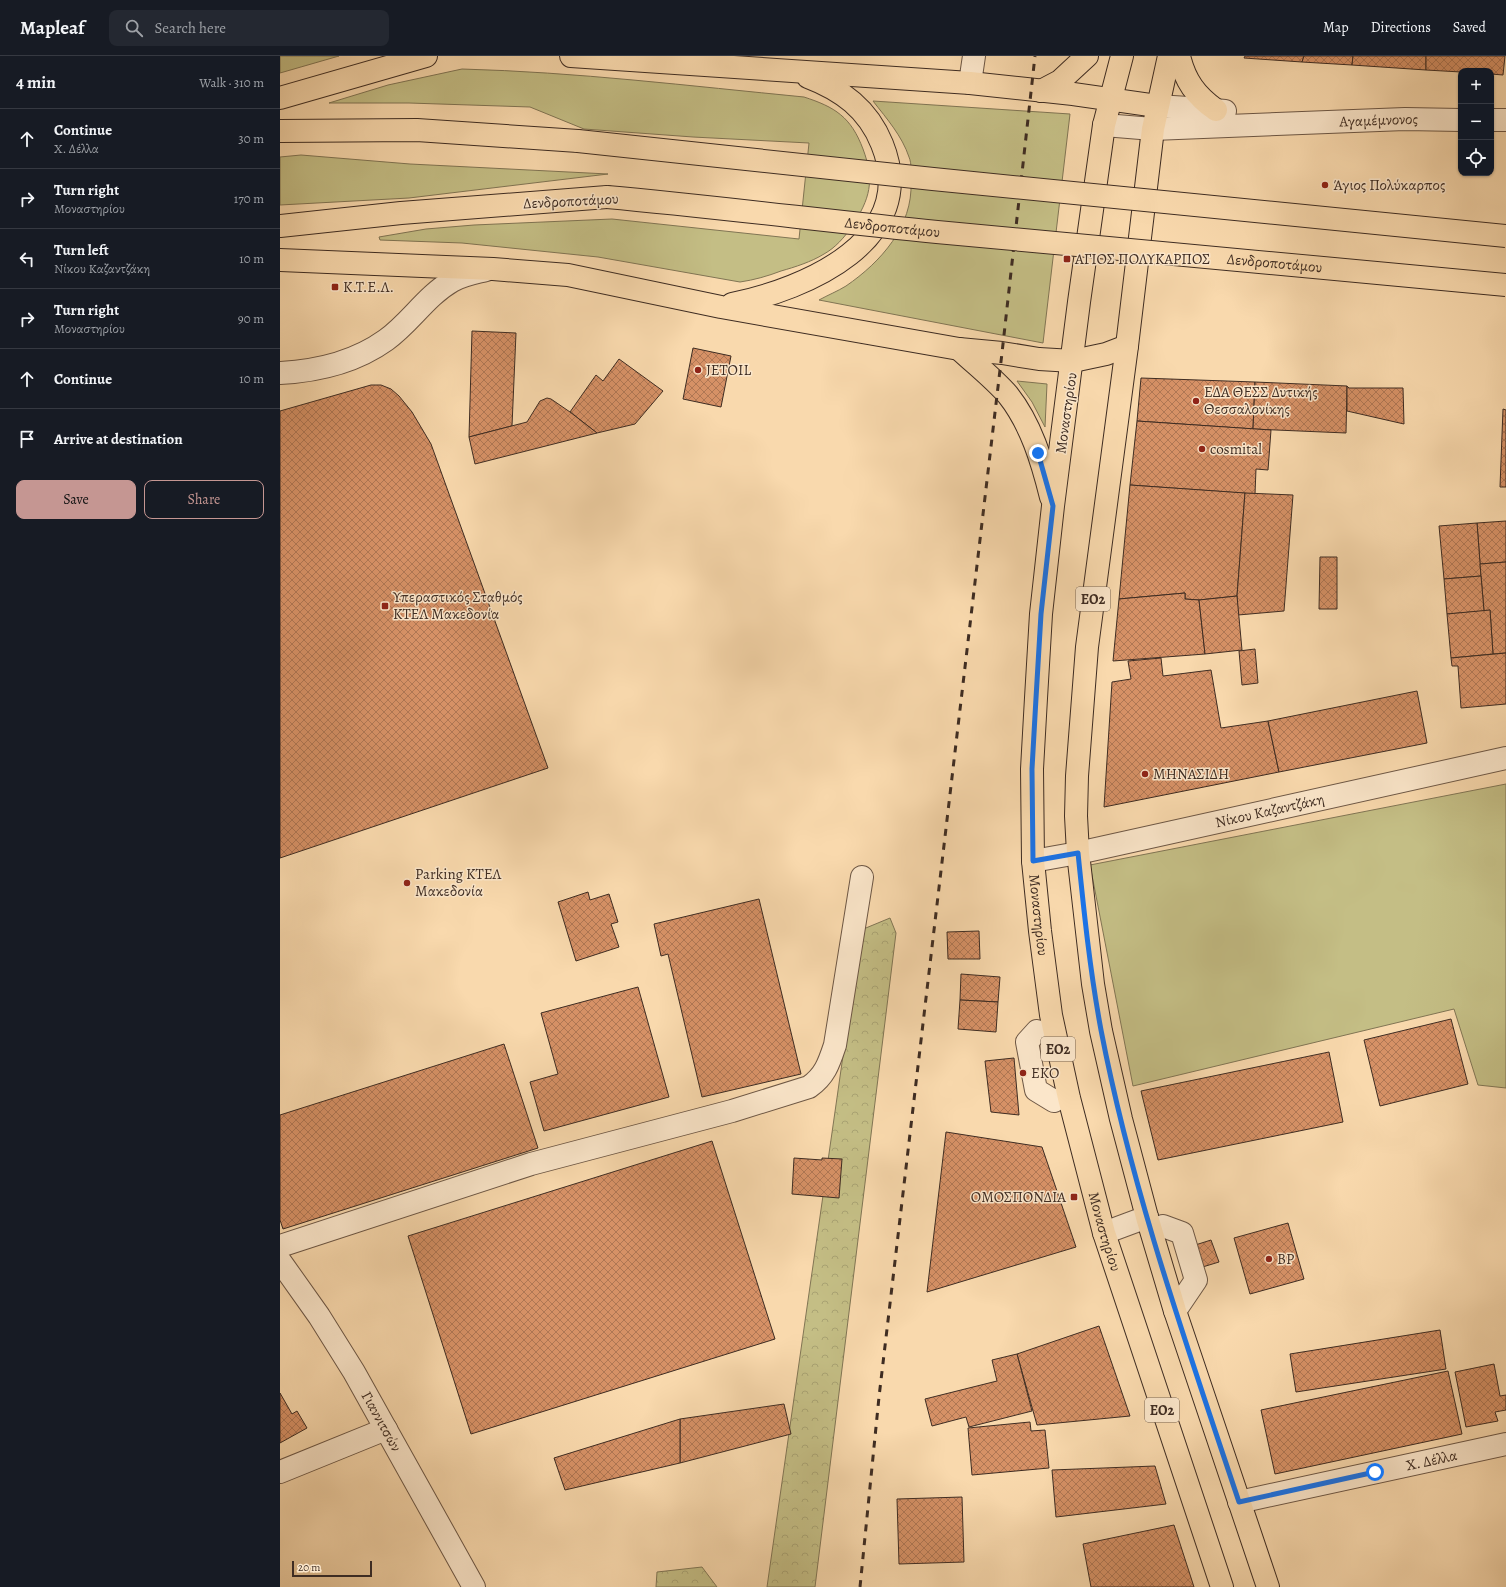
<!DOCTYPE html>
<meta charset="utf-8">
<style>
:root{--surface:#171b24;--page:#242831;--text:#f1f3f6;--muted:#9ea1a6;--line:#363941;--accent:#c59692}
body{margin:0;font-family:Alegreya,serif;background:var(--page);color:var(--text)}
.controls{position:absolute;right:12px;top:12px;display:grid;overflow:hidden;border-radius:8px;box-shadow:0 1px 3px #0004}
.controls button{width:36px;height:36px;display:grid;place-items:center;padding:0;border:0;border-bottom:1px solid var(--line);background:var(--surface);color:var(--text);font:20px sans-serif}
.scale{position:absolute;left:12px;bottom:10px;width:80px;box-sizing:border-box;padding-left:4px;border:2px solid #3e2c22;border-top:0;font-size:11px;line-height:14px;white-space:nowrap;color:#3e2c22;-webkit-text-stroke:3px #fbe6ca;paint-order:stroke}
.stop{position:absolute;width:12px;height:12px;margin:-9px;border:3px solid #1a73e8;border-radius:50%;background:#fff}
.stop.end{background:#1a73e8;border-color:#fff;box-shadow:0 1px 4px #0008}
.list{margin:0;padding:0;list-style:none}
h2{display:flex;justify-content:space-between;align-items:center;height:52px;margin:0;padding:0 16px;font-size:17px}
h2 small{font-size:13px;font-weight:400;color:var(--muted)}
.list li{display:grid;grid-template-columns:26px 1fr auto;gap:12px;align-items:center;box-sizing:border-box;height:60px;padding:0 16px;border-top:1px solid var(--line)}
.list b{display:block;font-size:15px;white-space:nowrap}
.list p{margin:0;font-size:13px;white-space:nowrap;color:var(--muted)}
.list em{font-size:13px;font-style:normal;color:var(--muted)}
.actions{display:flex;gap:8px;padding:12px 16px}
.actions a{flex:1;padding:9px 0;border:1px solid var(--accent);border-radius:8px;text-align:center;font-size:14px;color:var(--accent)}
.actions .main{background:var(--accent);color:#111}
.icon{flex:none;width:22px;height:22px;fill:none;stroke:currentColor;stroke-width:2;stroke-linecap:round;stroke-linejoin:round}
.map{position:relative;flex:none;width:1226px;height:1531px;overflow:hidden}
header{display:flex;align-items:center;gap:24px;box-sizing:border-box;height:56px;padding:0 20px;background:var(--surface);border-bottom:1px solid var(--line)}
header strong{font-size:19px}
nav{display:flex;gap:22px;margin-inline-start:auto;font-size:14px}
.search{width:280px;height:36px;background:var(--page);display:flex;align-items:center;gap:10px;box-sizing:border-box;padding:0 14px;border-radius:8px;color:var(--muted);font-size:15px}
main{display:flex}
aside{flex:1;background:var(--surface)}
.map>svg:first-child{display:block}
.green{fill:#c4be85;stroke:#817554}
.forest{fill:url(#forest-crowns);stroke:#817554}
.building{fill:url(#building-cross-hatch);stroke:#3e2c22}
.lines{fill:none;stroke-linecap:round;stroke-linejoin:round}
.minor-casing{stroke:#6d5745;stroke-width:24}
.major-casing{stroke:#3e2c22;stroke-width:24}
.minor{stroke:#fbe6ca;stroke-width:22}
.major{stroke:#f9d9ad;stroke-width:22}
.rail{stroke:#3e2c22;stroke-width:3;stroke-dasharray:7 7;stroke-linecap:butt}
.major-bridge-casing{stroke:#3e2c22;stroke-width:24;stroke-linecap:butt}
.major-bridge{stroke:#f9d9ad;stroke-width:22}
.route{stroke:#1a73e8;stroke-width:5}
.poi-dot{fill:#8f2418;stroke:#fbe6ca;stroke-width:1.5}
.labels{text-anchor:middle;stroke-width:3;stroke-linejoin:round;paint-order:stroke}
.shield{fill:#fbe6ca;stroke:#776454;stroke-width:1}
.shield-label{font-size:14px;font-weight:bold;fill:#3e2c22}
.street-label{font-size:15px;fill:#3e2c22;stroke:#fbe6ca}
.poi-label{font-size:15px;fill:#3e2c22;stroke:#fbe6ca;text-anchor:start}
</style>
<header>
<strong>Mapleaf</strong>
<div class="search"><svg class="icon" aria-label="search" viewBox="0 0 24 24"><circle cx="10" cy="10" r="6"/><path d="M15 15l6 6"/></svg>Search here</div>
<nav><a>Map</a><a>Directions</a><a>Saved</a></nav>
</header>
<main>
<aside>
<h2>4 min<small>Walk · 310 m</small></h2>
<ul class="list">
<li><svg class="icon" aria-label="ahead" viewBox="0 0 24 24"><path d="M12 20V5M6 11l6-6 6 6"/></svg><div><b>Continue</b><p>Χ. Δέλλα</p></div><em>30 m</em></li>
<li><svg class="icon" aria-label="right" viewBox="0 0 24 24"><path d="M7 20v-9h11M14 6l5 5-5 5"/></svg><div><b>Turn right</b><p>Μοναστηρίου</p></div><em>170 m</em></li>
<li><svg class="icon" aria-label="left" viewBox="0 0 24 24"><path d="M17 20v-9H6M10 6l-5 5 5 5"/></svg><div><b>Turn left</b><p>Νίκου Καζαντζάκη</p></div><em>10 m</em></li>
<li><svg class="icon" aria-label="right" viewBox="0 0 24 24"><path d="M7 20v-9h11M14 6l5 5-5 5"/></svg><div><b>Turn right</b><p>Μοναστηρίου</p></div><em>90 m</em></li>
<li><svg class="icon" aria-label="ahead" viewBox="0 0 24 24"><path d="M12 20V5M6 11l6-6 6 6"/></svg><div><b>Continue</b></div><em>10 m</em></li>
<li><svg class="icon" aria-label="arrive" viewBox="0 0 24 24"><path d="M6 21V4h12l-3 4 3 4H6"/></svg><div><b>Arrive at destination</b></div></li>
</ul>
<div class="actions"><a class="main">Save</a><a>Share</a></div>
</aside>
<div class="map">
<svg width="1226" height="1531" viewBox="0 0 1226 1531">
<defs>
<pattern id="forest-crowns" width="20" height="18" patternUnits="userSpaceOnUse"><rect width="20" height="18" fill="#c4be85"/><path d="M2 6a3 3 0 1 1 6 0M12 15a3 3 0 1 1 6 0" fill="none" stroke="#a9a373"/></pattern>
<pattern id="building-cross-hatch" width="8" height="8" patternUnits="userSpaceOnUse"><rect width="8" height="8" fill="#d69166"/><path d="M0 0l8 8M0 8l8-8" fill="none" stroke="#af7754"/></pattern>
</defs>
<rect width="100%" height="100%" fill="#f9d9ad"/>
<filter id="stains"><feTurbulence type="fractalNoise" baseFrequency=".005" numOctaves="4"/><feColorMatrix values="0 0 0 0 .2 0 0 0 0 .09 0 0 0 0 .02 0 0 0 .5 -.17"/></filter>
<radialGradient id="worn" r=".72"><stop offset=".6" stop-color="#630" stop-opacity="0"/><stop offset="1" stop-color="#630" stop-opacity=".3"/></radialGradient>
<!-- green -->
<g class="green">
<polygon points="0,0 59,0 0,17"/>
<path d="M182,13C296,16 410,30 524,41C555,51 571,61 583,93C595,125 590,143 572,170C565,181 555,192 544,198C531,206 515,211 501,215C488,220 474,224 460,226L318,201L182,187L100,184L99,181L146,173L194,169L332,163L519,183L529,87L413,81L304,73L250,51L129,47H49L108,29Z"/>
<path d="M593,45L790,58L763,287L539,244C548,239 558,235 566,230C601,206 633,170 631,126C631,118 632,108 629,101C622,80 607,63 593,45Z"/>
<polygon points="21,99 130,108 328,118 129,142 0,149 0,101"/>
<polygon points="737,325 767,328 765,371 752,346"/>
<polygon points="1226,728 1226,1032 1198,1029 1174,953 853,1030 810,809"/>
</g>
<!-- forest -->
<g class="forest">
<polygon points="610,862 616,877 535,1531 487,1531 581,874"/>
<polygon points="422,1511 437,1531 376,1531 377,1516"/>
</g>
<!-- building -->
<g class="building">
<polygon points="965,0 1024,0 1022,6 964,2"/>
<polygon points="1024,0 1073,0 1072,9 1022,6"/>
<polygon points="1073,0 1146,0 1146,14 1072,9"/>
<polygon points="1146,0 1225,0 1223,19 1211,18 1211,15 1181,15 1181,16 1146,14"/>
<polygon points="192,275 236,277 232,370 189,381"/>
<polygon points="413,292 451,300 441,351 403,343"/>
<polygon points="339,303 383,335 355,368 317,377 290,356 316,319 323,325"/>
<polygon points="861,322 975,326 973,373 857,365"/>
<polygon points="975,326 1067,330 1066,377 973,373"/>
<polygon points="91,329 101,329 111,333 119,340 132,356 151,388 268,712 0,802 0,355"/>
<polygon points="1067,330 1069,332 1123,332 1124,368 1067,355"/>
<polygon points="267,342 271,343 290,356 317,377 195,408 189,381 247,366 260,345"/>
<polygon points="1223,353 1226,354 1226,431 1220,431"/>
<polygon points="857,365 991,374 988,414 976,413 975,438 850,429"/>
<polygon points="850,429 965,437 957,540 919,544 905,543 905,537 839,543"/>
<polygon points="965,437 1013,439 1004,555 958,559 957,540"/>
<polygon points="1226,465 1226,506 1200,508 1197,467"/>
<polygon points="1197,467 1201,520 1164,523 1159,470"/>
<polygon points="1040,501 1057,501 1057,553 1039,553"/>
<polygon points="1226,506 1226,597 1213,598 1210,554 1204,555 1200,508"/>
<polygon points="1201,520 1204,555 1167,558 1164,523"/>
<polygon points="905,537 905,543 919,544 925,598 833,605 839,543"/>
<polygon points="957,540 962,594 925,598 919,544"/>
<polygon points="1210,554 1213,598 1171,602 1167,558"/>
<polygon points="975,593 978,627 962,629 959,595"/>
<polygon points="1226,597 1226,648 1181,652 1178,610 1172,610 1171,602"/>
<polygon points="881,602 883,620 931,614 941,672 988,665 999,716 824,751 832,626 851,623 848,605"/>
<polygon points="1137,635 1147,687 999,716 988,665"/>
<polygon points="308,836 310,844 329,838 338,866 331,868 339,891 296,905 278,846"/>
<polygon points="479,843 521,1018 422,1041 388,898 381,900 374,868"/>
<polygon points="699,875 700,903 668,903 667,876"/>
<polygon points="681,918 720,921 718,946 680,944"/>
<polygon points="358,931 389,1041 264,1075 250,1026 278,1018 261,957"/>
<polygon points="680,944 718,946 716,976 678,973"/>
<polygon points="1171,963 1188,1028 1100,1050 1084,984"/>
<polygon points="224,988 258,1092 3,1173 0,1164 0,1059"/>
<polygon points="1049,996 1063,1066 878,1104 861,1035"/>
<polygon points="734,1002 739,1059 711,1056 705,1005"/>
<polygon points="666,1076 762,1091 796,1191 647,1236"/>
<polygon points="432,1085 495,1283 191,1378 128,1180"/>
<polygon points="514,1102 542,1104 542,1102 562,1103 559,1142 512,1138"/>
<polygon points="1008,1167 1024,1223 970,1238 954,1182"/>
<polygon points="931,1184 939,1206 916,1213 909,1191"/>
<polygon points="819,1270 850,1360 757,1369 737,1298"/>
<polygon points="1160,1274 1166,1313 1016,1336 1010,1298"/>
<polygon points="737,1298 752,1355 689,1371 686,1361 652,1370 645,1343 717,1325 712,1304"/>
<polygon points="1214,1308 1220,1340 1226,1339 1226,1354 1215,1356 1218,1365 1186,1371 1175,1316"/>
<polygon points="1168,1315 1182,1378 995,1418 981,1354"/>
<polygon points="0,1337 12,1358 17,1355 27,1372 0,1387"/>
<polygon points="504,1348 511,1378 400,1407 400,1363"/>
<polygon points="400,1363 400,1407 285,1434 274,1402"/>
<polygon points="750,1366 751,1375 765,1374 769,1412 692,1419 688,1372"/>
<polygon points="875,1410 886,1448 776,1461 772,1414"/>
<polygon points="682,1441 684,1506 619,1508 617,1443"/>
<polygon points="894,1469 914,1531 811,1531 803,1488"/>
</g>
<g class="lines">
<!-- minor casing -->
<g class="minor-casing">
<g id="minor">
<polyline points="690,27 694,0"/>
<polyline points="877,50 924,53 945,55"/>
<polyline points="1211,64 1226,64"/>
<path id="s1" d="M824,69L873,73L1125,63L1181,64"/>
<path d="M0,317C38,315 74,307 106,284C130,267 146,240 172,225C182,219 194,217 206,214"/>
<path id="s2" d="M753,805L798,797L1226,702"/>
<polyline points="757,975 747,986 756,1034 774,1045"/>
<polyline points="883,1170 902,1177 916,1224 895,1255"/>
<polyline points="824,1177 867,1161"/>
<path d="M0,1190L251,1108L452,1055L529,1031C545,1020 549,1007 555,989L582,821"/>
<path id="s3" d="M0,1205L39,1260L74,1316L194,1531"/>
<polyline points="0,1416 106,1373"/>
<path id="s4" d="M959,1446L1226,1388"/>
</g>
</g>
<!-- major casing -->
<g class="major-casing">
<g id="major">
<polyline points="291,0 690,27 793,38 877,50"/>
<path id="s5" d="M842,0L824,69L799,246L773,450L761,558L756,642L752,713L753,805L760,875L771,959L789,1042L824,1177L942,1531"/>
<polyline points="889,0 873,73 847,290 807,591 797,720 796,760 798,797 813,928 821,975 841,1063 867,1161 895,1255 988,1531"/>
<path d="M899,0C905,25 916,40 936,54"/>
<polyline points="761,35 780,25 807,0"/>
<polyline points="0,42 146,0"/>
<polyline points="0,75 137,74 298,85"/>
<polyline points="0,170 121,157 327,141"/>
<polyline points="0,204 213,213 288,219 441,251 679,293 722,297 759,303 793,305 826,298 847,290"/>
<path d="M452,248C526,233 641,184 602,88C588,53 562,34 528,21"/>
<path d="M679,293C695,308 713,322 728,339C751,368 762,405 771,441"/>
</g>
</g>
<!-- minor -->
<use href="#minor" class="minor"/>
<!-- major -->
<use href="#major" class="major"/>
<!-- rail -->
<polyline class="rail" points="580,1531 599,1341 722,297 755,0"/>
<!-- major-bridge casing -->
<g class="major-bridge-casing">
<g id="major-bridge">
<polyline points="298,85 653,123 1226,180"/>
<path id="s6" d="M327,141C437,151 547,165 657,176C846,194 1036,210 1226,229"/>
</g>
</g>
<!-- major-bridge -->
<use href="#major-bridge" class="major-bridge"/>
</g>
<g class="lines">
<!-- route -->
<path class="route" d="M758,397L773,450L761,558L756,642L752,713L753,805L798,797C804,856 810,915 821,974C852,1135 907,1290 959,1446L1095,1416"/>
</g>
<!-- markers -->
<g class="poi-dot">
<circle cx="1045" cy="129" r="4"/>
<rect x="783" y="199" width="8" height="8" rx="2"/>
<rect x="51" y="227" width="8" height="8" rx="2"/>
<circle cx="418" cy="314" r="4"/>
<circle cx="916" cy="345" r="4"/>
<circle cx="922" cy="393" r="4"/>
<rect x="101" y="546" width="8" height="8" rx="2"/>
<circle cx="865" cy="718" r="4"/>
<circle cx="127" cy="827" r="4"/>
<circle cx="743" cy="1017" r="4"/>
<rect x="790" y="1137" width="8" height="8" rx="2"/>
<circle cx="989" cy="1203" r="4"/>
</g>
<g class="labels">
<!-- shield labels -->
<g class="shield">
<rect x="796" y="531" width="34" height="24" rx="3"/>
<rect x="761" y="981" width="34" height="24" rx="3"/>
<rect x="865" y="1342" width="34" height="24" rx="3"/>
</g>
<g class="shield-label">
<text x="813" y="548">ΕΟ2</text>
<text x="778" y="998">ΕΟ2</text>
<text x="882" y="1359">ΕΟ2</text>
</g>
<!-- street labels -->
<g class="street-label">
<text dy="5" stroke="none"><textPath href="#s1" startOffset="275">Αγαμέμνονος</textPath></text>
<text transform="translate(291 145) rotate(-3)" y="5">Δενδροποτάμου</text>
<text dy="5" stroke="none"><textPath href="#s6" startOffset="287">Δενδροποτάμου</textPath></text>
<text dy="5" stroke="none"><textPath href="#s6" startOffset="671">Δενδροποτάμου</textPath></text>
<text transform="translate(786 357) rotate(-82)" y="5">Μοναστηρίου</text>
<text dy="5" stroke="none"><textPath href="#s2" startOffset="242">Νίκου Καζαντζάκη</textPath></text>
<text dy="5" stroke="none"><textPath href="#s5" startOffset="866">Μοναστηρίου</textPath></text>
<text dy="5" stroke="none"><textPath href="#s5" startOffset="1190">Μοναστηρίου</textPath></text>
<text dy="5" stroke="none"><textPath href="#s3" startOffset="190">Γιαννιτσών</textPath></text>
<text dy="5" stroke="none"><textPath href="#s4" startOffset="197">Χ. Δέλλα</textPath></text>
</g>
<!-- poi labels -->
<g class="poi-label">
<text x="1053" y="134">Άγιος Πολύκαρπος</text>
<text x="795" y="208">ΑΓΙΟΣ ΠΟΛΥΚΑΡΠΟΣ</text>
<text x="63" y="236">Κ.Τ.Ε.Λ.</text>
<text x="426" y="319">JETOIL</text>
<text x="924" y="341">ΕΔΑ ΘΕΣΣ Δυτικής<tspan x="924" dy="17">Θεσσαλονίκης</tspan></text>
<text x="930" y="398">cosmital</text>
<text x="113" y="546">Υπεραστικός Σταθμός<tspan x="113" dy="17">ΚΤΕΛ Μακεδονία</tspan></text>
<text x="873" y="723">ΜΗΝΑΣΙΔΗ</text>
<text x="135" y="823">Parking ΚΤΕΛ<tspan x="135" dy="17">Μακεδονία</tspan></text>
<text x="751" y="1022">EKO</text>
<text x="786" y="1146" text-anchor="end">ΟΜΟΣΠΟΝΔΙΑ</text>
<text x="997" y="1208">BP</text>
</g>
</g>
<rect width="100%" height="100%" filter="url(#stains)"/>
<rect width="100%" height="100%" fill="url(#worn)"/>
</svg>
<div class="controls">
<button>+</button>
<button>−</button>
<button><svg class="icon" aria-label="locate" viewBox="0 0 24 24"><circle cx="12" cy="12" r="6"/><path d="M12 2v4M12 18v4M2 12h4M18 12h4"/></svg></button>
</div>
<div class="scale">20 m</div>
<div class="stop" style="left:1095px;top:1416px"></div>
<div class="stop end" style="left:758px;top:397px"></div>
</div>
</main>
